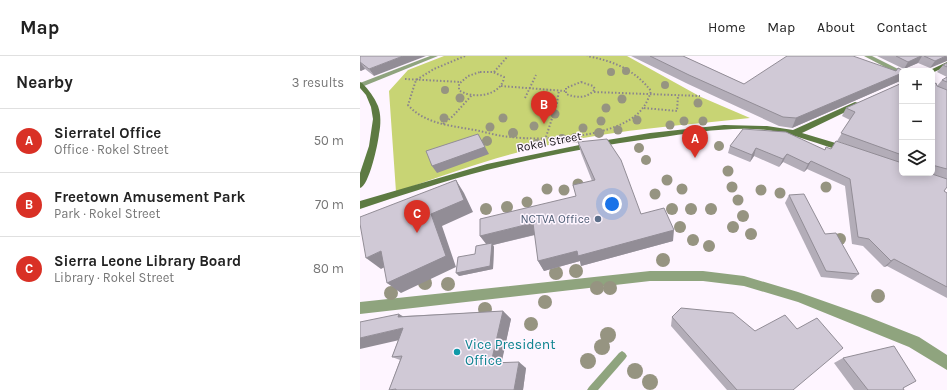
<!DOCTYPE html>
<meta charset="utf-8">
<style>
:root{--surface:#fff;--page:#f2f2f2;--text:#222;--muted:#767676;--line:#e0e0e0;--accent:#d93025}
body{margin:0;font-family:Karla,sans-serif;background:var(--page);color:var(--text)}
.controls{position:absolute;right:12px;top:12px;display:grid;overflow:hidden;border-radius:6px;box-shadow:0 2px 10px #0003}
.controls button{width:36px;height:36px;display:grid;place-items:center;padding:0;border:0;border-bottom:1px solid var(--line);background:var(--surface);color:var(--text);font:20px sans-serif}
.you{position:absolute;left:252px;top:148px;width:14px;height:14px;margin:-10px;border:3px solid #fff;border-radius:50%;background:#1a73e8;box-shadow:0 0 0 6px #1a73e833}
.badge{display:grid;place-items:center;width:26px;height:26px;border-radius:50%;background:var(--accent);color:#fff;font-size:13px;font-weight:700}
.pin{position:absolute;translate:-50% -33px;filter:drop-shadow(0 1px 2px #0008)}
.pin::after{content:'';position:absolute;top:21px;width:14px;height:12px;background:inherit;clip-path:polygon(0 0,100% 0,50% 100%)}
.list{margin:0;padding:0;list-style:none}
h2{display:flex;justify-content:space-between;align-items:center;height:52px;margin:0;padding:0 16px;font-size:17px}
h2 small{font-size:13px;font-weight:400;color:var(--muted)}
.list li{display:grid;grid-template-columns:26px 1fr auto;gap:12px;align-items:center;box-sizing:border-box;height:64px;padding:0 16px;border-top:1px solid var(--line)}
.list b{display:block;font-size:15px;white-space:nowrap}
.list p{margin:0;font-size:13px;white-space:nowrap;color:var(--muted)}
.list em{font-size:13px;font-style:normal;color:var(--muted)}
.icon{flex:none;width:22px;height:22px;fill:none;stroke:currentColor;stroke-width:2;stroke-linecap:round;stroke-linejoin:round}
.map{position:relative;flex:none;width:587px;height:334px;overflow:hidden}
header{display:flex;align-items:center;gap:24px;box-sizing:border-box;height:56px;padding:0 20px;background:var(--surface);border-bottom:1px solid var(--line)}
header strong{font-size:19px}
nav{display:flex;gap:22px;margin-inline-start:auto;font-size:14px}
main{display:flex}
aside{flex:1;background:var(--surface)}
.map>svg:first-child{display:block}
.green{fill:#c8d474}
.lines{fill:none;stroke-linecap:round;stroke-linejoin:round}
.path{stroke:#8b858c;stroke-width:2;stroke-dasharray:1.5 2;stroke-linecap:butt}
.lane{fill:#8fa47e;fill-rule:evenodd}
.street{fill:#8fa47e;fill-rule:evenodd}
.secondary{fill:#5d7a42;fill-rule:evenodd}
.tree{fill:#969481}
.wall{fill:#b3adb8}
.shaded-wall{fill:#928d96}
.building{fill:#d0c9d6;stroke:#928d96}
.service-dot{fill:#5c6f8a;stroke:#fef5ff;stroke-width:1.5}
.culture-dot{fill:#0f9aa8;stroke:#fef5ff;stroke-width:1.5}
.labels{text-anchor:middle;stroke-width:3;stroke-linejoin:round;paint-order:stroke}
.street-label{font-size:12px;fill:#181418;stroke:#fef5ff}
.service-label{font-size:12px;fill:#4e5e75;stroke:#fef5ff;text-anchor:end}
.near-culture-label{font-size:14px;fill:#0d838f;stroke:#fef5ff;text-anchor:start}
</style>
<header>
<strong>Map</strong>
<nav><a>Home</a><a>Map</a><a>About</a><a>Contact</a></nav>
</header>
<main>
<aside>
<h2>Nearby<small>3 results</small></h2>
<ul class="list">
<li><span class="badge">A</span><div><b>Sierratel Office</b><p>Office · Rokel Street</p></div><em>50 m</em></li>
<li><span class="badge">B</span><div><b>Freetown Amusement Park</b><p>Park · Rokel Street</p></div><em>70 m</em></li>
<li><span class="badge">C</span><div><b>Sierra Leone Library Board</b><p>Library · Rokel Street</p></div><em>80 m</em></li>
</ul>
</aside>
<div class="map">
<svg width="587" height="334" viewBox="0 0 587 334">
<rect width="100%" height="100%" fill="#fef5ff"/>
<!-- green -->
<path class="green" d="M84,0H267L341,41L390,62C327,69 261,73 198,87C142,98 90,117 36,136L29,35L48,14Z"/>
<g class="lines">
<!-- path -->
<g class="path">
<path d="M105,0L74,13L56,24L48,49C64,67 87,69 109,73C123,75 136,80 151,81C184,85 247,82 275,60C283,54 288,45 291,35C274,13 253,5 227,0"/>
<path d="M120,16H133L144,21C142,40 112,44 99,34V28L108,20Z"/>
<polyline points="134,16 148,0"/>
<polyline points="45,23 101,26"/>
<path d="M221,26L233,30L235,33C227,43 217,42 206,38V32Z"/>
<polyline points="141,30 205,35"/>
<polyline points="234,36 340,40"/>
<polyline points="165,42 176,19"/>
<polyline points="284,52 317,55 318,40"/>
<polyline points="83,68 93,60 112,39"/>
<polyline points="186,81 197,47 199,34"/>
</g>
<!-- lane -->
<polygon class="lane" points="262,295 265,297 267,300 265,303 238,334 227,334 229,331 259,297"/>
<!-- street -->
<g class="street">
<polygon points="70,0 78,0 4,30 0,31 0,27"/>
<polygon points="504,0 512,0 542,15 542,20"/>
<polygon points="290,215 343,215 384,220 438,236 506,260 559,281 587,299 587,314 549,291 438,246 384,230 343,225 290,225 0,258 0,246"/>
</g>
<!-- secondary -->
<g class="secondary">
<polygon points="587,6 587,10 572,17 572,15 568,15"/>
<path d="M0,26L2,27C9,34 14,41 18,50C21,58 21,69 19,78C18,88 9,130 0,132V117L9,90L13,63L11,51L6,39L0,32Z"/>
<path d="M495,46L502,48L442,77L489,91V95L486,96C460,89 435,78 407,74C370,70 333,77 296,82C239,89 183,100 127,114C84,125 42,139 0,153V145L127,108L229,87L290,77L364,69L407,70L433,74Z"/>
</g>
</g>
<!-- trees -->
<g class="tree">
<circle cx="266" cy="15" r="4"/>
<circle cx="251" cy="16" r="4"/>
<circle cx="305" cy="29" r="4"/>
<circle cx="85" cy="34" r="4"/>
<circle cx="100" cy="42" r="4.5"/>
<circle cx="262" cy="43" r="4.5"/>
<circle cx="338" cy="47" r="4.5"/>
<circle cx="246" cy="52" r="4.5"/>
<circle cx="195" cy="58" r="4.5"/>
<circle cx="84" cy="62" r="4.5"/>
<circle cx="143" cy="62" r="4.5"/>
<circle cx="277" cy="64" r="4.5"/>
<circle cx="241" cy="65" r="4.5"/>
<circle cx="324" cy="65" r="4.5"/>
<circle cx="343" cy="65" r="4.5"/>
<circle cx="310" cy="69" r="4.5"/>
<circle cx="174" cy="70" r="4.5"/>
<circle cx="130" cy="71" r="4.5"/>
<circle cx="223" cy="72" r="4.5"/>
<circle cx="258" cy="74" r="4.5"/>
<circle cx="153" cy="77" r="5"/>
<circle cx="239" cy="77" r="5"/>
<circle cx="215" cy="82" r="5"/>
<circle cx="202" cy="83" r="5"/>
<circle cx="127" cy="85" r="5"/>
<circle cx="177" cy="88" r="5"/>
<circle cx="359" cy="90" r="5"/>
<circle cx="279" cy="92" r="5"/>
<circle cx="286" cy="104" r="5"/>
<circle cx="368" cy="115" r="5.5"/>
<circle cx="307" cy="124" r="5.5"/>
<circle cx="218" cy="128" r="5.5"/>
<circle cx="372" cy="131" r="5.5"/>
<circle cx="466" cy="131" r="5.5"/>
<circle cx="187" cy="133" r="5.5"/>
<circle cx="322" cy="133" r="5.5"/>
<circle cx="204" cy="134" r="5.5"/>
<circle cx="401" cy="134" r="5.5"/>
<circle cx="420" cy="137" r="5.5"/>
<circle cx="295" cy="138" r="5.5"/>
<circle cx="378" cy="144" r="5.5"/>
<circle cx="167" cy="146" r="5.5"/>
<circle cx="147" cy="151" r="6"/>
<circle cx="126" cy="153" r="6"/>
<circle cx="312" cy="153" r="6"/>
<circle cx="331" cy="153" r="6"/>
<circle cx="351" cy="153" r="6"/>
<circle cx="383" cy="160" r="6"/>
<circle cx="320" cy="171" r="6"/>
<circle cx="373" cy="171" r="6"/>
<circle cx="391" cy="178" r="6"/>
<circle cx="480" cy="183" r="6"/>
<circle cx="333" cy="184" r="6"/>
<circle cx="349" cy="190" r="6"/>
<circle cx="303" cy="204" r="7"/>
<circle cx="216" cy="215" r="7"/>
<circle cx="196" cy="217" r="7"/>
<circle cx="65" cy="227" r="7"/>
<circle cx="88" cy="228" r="7"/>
<circle cx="237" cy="232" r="7"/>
<circle cx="250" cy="232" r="7"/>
<circle cx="31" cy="237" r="7"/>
<circle cx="518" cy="240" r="7"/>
<circle cx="185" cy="246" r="7"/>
<circle cx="125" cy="253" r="7"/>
<circle cx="171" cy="268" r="7"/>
<circle cx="248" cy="279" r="8"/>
<circle cx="242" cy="291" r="8"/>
<circle cx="228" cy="305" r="8"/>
<circle cx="275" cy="315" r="8"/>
<circle cx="290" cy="326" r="8"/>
</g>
<!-- wall -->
<g class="wall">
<polygon points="0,0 14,20 5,13 0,15"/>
<polygon points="271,0 323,0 384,28 536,15 538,12 542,15 542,22 540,25 432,72 419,70 328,28"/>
<polygon points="517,0 587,0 570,12 558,7 544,13"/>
<polygon points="587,7 587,21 577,16 583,9"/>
<polygon points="587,21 587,131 584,135 587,137 587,242 527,210 524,211 503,190 492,188 485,130 447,113 444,116 423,106 419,111 394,100 390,106 368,97 370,90 504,95 477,85 490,64 482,60 486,52 542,27 542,117 572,117 572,29 577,30 582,24"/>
<polygon points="218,86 281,158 313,185 221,210 220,205 184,215 178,205 175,179 133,189 134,191 133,213 99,220 115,198 126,188 120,180 216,140 232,125 221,97"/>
<polygon points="429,139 465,178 499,218 492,224 461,221 425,147"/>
<polygon points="143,255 151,263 141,307 166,312 163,334 29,334 40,304 32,301 38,284 44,260"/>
<polygon points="312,261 395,275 433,334 367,334 311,270"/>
<polygon points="483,302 543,332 544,334 494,334 474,307"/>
</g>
<!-- shaded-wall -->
<g class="shaded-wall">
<polygon points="43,0 66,0 14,20 9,13"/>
<polygon points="561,0 562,0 558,7 544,13 548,6"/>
<polygon points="587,0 587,5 570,12 575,5"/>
<polygon points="0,6 5,13 1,15 0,14"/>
<polygon points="542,17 542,22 540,25 432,72 436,62"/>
<polygon points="118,78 129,98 77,117 72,110"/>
<polygon points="396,92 394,100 390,106 392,99"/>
<polygon points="427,98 423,106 419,111 423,103"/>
<polygon points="451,105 447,113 444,116 448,108"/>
<polygon points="96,124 104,137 113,156 82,170 96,211 41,237 27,227 71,158"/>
<polygon points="173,167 178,178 133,189 134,191 133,213 99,220 96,217 128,190 120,180"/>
<polygon points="314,174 313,185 221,210 220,205 184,215 178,205 217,195"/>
<polygon points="21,195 34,206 21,213 6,202"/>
<polygon points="534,203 527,210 524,211 531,205"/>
<polygon points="143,255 151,263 140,314 131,307"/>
<polygon points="39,258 53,266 38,261"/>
<polygon points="43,272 57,280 0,293 0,282"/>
<polygon points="159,306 166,312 163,334 154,334"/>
</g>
<!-- building -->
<g class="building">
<polygon points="0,0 43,0 9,13 0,6"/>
<polygon points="290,0 323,0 384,28 427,0 493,0 536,15 538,12 544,15 542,15 542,17 436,62 423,61 329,19"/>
<polygon points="536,0 561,0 548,6"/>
<polygon points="564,0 586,0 575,5"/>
<polygon points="587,7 587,11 583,9"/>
<polygon points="587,21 587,26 582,24"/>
<polygon points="542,27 542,99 481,77 495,56 486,52"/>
<polygon points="576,27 577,30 587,34 587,113 572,109 572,29"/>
<polygon points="383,73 426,76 465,94 466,91 471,93 476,85 542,107 542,117 569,117 587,123 587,131 584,135 587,137 587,231 534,203 531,205 509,183 498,181 490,123 451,105 448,108 427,98 423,103 396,92 392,99 370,90"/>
<polygon points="118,78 125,91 72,110 66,95"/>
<polygon points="247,83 261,104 281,158 304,152 314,174 218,200 217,195 178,205 173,167 120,180 120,163 216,140 213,129 235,124 218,86"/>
<polygon points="96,124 104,144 71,158 86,200 27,227 21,195 6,202 0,168 0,161"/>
<polygon points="444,138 465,178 476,177 499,218 466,215 429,139"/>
<polygon points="132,187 130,210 96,217 98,201 115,198 116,190"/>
<polygon points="321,252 373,257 395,275 425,259 437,273 457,262 483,292 433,334 377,334 312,261"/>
<polygon points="143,255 131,307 159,306 154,334 36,334 36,333 29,334 42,300 32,301 43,272 0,282 0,266 39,258 38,261"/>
<polygon points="534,290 556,325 543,332 544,334 508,334 483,302"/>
</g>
<!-- markers -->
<circle class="service-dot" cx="238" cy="163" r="4"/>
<circle class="culture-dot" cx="97" cy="296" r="4"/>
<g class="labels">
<!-- street labels -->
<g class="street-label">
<text transform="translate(189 86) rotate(-11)" y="4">Rokel Street</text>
</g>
<!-- service labels -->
<g class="service-label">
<text x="230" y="167">NCTVA Office</text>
</g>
<!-- near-culture labels -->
<g class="near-culture-label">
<text x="105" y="293">Vice President<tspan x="105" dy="16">Office</tspan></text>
</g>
</g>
</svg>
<div class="controls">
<button>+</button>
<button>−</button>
<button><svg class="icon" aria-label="layers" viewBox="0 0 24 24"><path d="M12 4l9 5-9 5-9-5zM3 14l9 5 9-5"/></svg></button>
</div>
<div class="you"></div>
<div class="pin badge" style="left:335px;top:102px">A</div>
<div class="pin badge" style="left:184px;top:68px">B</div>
<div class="pin badge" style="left:57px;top:177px">C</div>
</div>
</main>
